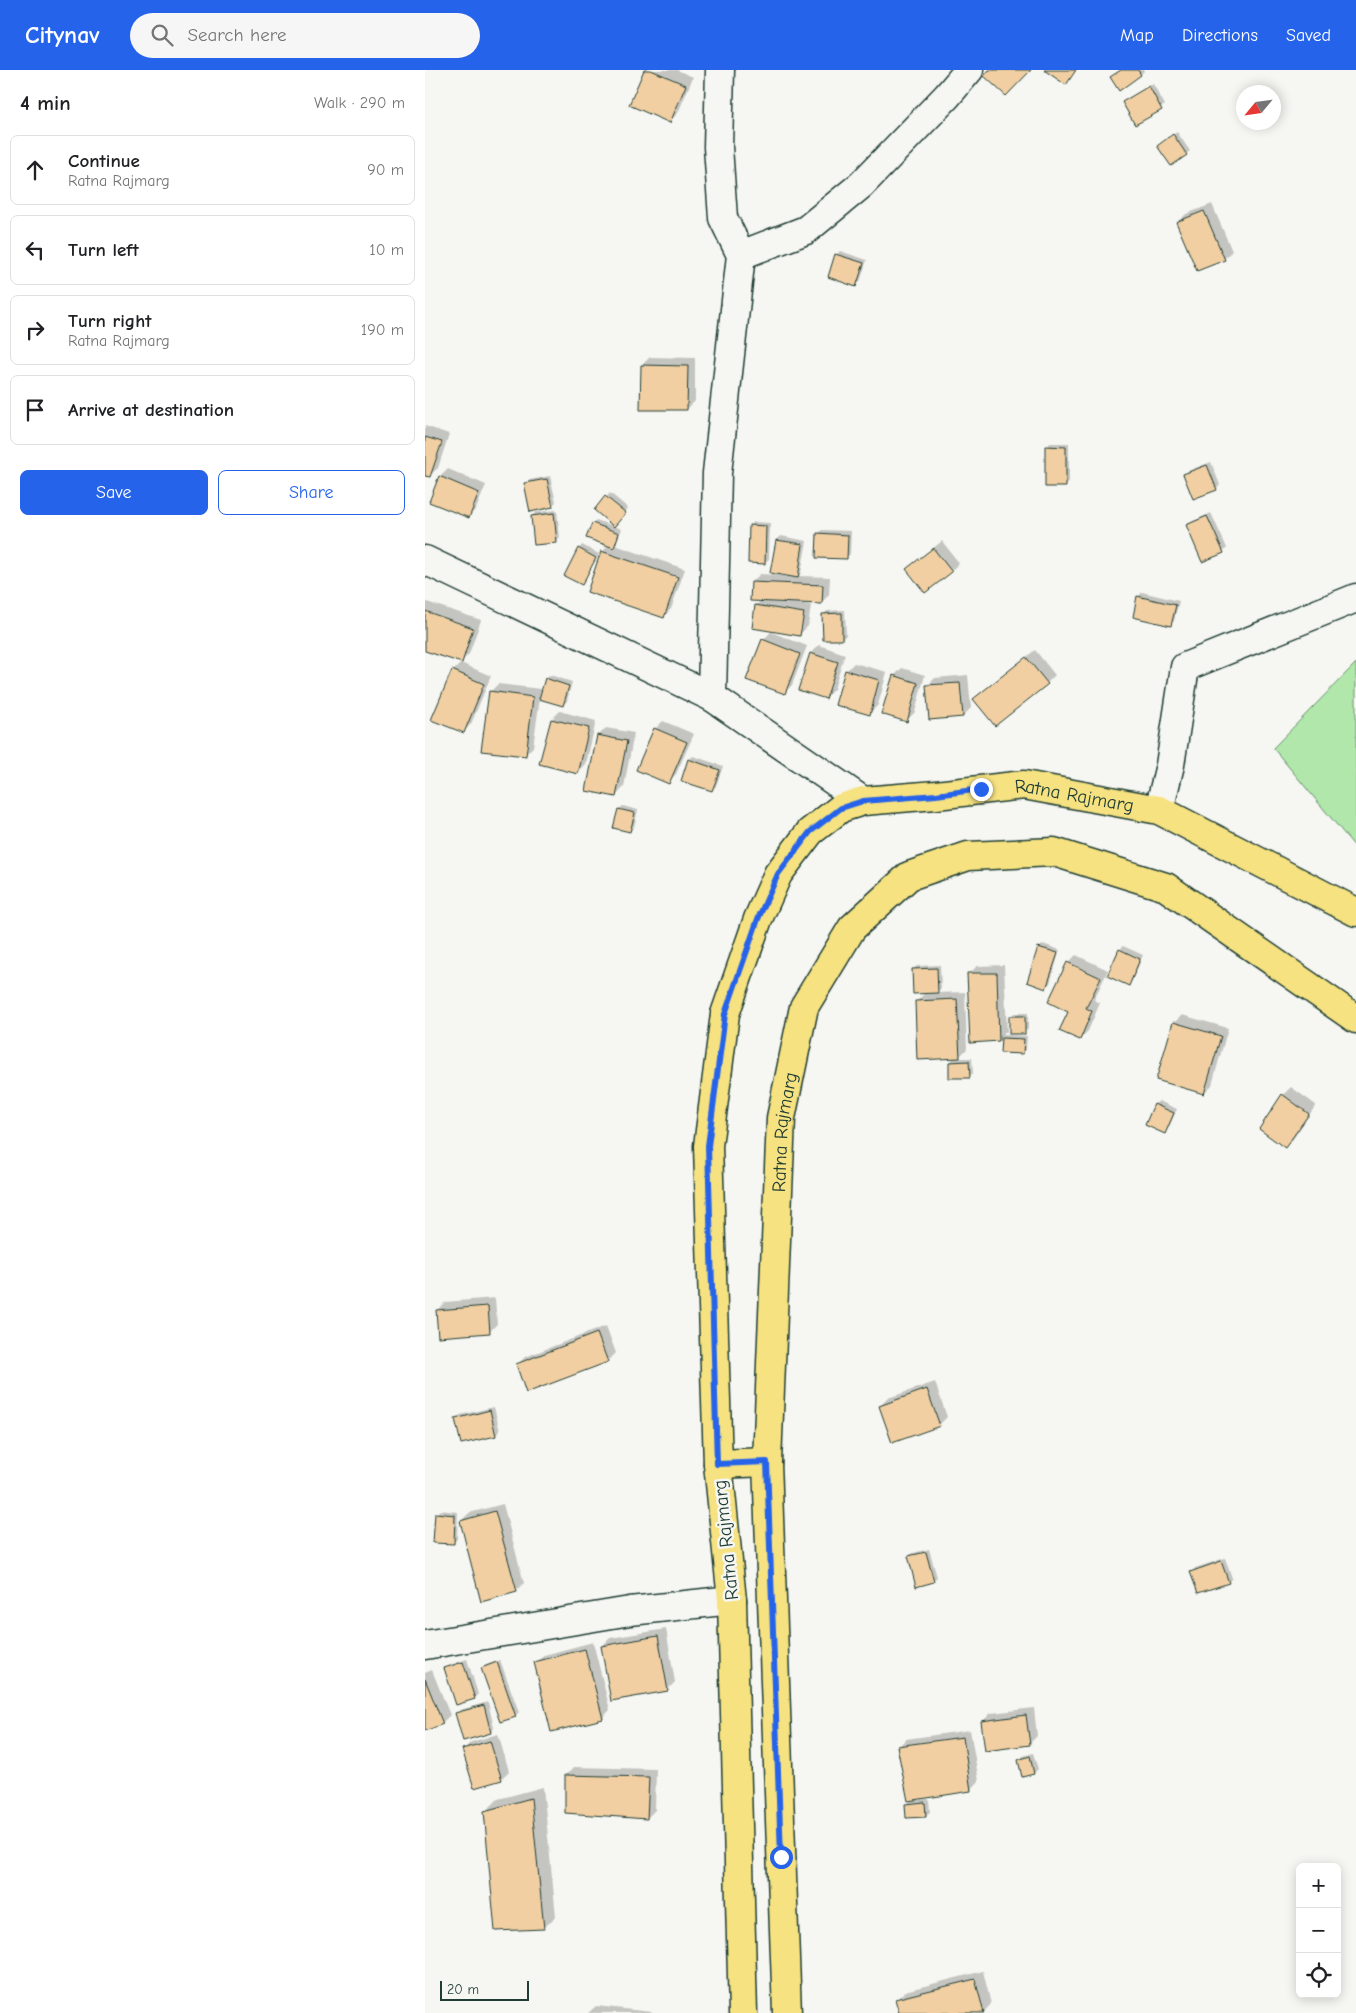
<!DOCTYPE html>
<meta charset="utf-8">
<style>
:root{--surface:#fff;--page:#f6f6f6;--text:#202124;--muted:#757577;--line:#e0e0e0;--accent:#2563eb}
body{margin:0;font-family:"Comic Neue",sans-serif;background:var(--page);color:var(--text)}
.controls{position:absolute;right:15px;bottom:15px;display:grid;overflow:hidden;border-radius:8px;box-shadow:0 2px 12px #0003}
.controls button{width:45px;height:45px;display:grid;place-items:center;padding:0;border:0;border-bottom:1px solid var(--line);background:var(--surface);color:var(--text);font:25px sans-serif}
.compass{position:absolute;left:811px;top:15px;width:45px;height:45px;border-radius:50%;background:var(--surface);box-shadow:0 2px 12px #0003;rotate:241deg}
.scale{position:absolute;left:15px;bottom:12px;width:89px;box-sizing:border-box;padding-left:5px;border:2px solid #1f3d34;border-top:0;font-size:14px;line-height:18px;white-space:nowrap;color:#1f3d34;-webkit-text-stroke:4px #f6f6f2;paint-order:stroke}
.stop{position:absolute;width:15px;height:15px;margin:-11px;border:4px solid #2563eb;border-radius:50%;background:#fff}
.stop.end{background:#2563eb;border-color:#fff;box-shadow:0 1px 5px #0008}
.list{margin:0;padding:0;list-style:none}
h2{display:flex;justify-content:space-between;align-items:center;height:65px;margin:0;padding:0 20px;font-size:21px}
h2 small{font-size:16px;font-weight:400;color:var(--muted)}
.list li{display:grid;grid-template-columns:32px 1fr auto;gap:15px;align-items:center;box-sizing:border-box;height:70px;margin:0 10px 10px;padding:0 10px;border:1px solid var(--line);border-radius:8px}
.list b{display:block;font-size:19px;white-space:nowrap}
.list p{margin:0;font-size:16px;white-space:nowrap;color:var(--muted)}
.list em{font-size:16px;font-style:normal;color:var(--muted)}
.actions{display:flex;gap:10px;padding:15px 20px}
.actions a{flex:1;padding:11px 0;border:1px solid var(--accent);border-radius:8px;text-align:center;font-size:18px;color:var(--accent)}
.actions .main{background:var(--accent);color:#fff}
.icon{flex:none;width:28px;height:28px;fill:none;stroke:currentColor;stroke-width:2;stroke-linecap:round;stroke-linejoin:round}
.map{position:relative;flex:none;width:931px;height:1943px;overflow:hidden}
header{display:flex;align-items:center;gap:30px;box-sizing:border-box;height:70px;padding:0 25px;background:var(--accent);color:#fff}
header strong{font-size:24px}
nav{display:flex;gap:28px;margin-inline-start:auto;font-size:18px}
.search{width:350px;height:45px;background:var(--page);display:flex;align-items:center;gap:12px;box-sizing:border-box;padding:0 18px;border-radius:28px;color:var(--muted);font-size:19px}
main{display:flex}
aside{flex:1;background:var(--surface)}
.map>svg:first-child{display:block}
.green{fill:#b1e7aa;stroke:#68926f}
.shadow{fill:#0003}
.building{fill:#f1cfa2;stroke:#1f3d34}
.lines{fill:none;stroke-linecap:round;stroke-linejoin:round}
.street-casing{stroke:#1f3d34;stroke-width:31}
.secondary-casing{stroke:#1f3d34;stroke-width:31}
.primary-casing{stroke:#1f3d34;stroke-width:31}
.street{stroke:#f6f6f2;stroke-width:28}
.secondary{stroke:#f6f6f2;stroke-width:28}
.primary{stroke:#f6e281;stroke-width:28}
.route{stroke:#2563eb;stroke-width:6}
.labels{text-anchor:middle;stroke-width:5;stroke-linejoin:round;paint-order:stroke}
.street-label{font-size:19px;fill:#1f3d34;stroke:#f6f6f2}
</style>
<header>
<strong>Citynav</strong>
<div class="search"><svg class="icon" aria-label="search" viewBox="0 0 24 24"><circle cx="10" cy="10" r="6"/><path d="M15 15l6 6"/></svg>Search here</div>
<nav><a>Map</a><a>Directions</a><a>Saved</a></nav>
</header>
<main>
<aside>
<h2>4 min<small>Walk · 290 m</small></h2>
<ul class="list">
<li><svg class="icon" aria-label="ahead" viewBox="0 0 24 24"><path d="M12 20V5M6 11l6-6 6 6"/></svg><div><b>Continue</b><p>Ratna Rajmarg</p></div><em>90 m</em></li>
<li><svg class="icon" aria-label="left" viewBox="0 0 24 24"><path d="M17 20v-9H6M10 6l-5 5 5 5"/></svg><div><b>Turn left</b></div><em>10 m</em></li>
<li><svg class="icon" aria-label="right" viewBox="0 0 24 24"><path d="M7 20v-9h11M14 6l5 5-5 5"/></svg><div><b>Turn right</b><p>Ratna Rajmarg</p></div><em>190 m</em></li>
<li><svg class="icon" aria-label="arrive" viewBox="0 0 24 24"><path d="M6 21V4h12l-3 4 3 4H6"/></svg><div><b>Arrive at destination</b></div></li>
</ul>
<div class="actions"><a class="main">Save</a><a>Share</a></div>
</aside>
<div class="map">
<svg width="931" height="1943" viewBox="0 0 931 1943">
<rect width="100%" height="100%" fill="#f6f6f2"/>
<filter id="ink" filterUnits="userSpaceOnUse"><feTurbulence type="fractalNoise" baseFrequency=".02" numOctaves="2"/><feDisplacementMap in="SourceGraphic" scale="10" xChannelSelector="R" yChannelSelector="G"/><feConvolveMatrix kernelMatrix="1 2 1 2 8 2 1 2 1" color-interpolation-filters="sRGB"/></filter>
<g filter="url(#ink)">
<!-- green -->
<polygon class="green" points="931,593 931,778 848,678"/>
<!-- shadow -->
<g class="shadow">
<polygon points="220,0 252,0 268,7 253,43 245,51"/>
<polygon points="696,0 719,0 719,1 716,4 686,7"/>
<polygon points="728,14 740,35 710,53 698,32"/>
<polygon points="752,62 765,81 746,94 738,72"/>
<polygon points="787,134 807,181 799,189 753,152 761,144"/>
<polygon points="415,181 442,190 435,212 431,215 411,185"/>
<polygon points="225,287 270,288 270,331 262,339 217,295"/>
<polygon points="0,356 24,364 13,398 4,406 0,404"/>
<polygon points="625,373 644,373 644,412 640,416 622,377"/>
<polygon points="786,392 795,415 791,419 759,405 763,401"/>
<polygon points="23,399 61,415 51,439 43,447 15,407"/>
<polygon points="125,406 131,432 127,436 100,414 104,410"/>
<polygon points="185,423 203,438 193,451 171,440"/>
<polygon points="132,440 135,468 131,472 107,446 111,442"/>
<polygon points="786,443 802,478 798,482 762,456 766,452"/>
<polygon points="171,450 197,459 190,475 260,499 246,539 238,547 164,521 178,481 184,475 168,453"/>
<polygon points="329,452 345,453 344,489 340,492 325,456"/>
<polygon points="397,460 426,461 425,484 421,488 393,464"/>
<polygon points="356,466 382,471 376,503 374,506 405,507 404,525 396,533 379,532 379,534 386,535 383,556 374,565 331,535 337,530 327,512 335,504 353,505 352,470"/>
<polygon points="517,471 534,493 526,501 483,499"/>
<polygon points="157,475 174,484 157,514 154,479"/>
<polygon points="717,522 754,531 749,551 746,554 709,546 714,526"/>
<polygon points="2,532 56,550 44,584 36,592 0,580 0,534"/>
<polygon points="420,540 421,565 417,569 399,544 402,541"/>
<polygon points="346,562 382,576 367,615 359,623 338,570"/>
<polygon points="394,575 420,584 409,619 401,627 386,583"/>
<polygon points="610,580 630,605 622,613 558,622"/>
<polygon points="36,593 66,606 46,654 38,662 28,601"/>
<polygon points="429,593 462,602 453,635 445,643 421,601"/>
<polygon points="477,598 500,605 490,642 482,650 469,606"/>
<polygon points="125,605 147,612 142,631 138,635 115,628 108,677 100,685 65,622 73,614 116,619 115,625 116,626 121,609"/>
<polygon points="543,605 546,638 538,646 502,616 510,608"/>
<polygon points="135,641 171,651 161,694 153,702 127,649"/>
<polygon points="238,651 269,664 251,704 243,712 230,659"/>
<polygon points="181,658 209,663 199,717 191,726 173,666"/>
<polygon points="268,686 298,696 291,716 287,720 264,690"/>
<polygon points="198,736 213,740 209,757 205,761 194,739"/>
<polygon points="618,874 635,880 625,913 621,917 614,878"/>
<polygon points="698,876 718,885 707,911 704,914 695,880"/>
<polygon points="651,885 683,900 669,930 675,933 663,961 655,969 643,893"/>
<polygon points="515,895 516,918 511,923 540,922 542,979 533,988 547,988 548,1003 544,1006 525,992 530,987 491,932 500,923 488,899 492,896"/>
<polygon points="579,895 582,962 579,962 579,965 602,966 601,979 597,983 576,982 577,967 574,970 544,904 552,896"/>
<polygon points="589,943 603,943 603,959 599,962 585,947"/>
<polygon points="757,945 803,958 787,1015 779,1023 749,953"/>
<polygon points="866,1017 891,1035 868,1069 860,1077 858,1025"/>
<polygon points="734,1031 752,1039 743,1059 740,1062 722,1054 730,1034"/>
<polygon points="70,1228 72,1254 64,1262 12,1240 20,1232"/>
<polygon points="181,1256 191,1283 183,1291 102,1321 92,1295 100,1287"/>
<polygon points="510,1312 522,1347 514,1355 455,1336 463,1328"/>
<polygon points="69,1337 75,1361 71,1365 37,1373 31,1349 35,1345"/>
<polygon points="78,1434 99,1513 91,1521 36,1451 44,1443"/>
<polygon points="15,1440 33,1442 32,1469 28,1473 11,1444"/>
<polygon points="504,1479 512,1507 508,1511 484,1486 488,1483"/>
<polygon points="800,1488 807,1508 803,1512 767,1502 770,1498"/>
<polygon points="241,1559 250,1612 242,1620 177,1576 185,1568"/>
<polygon points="168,1572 185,1640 177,1648 111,1593 119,1585"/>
<polygon points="42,1589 53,1624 50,1627 32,1633 21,1599 25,1595"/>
<polygon points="75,1590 94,1642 90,1646 58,1598 61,1595"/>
<polygon points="7,1600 25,1645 17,1653 0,1660 0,1603"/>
<polygon points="63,1632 69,1658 66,1662 39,1669 32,1643 35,1640"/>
<polygon points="609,1638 612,1666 604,1674 558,1651 566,1643"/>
<polygon points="545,1660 554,1711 546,1720 493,1728 493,1730 504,1729 505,1742 501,1745 483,1747 482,1735 487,1729 473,1677 481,1669"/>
<polygon points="73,1664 84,1701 76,1709 38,1680 46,1672"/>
<polygon points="608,1683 613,1699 609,1703 598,1705 594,1690 598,1686"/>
<polygon points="149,1697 231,1699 230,1740 222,1748 141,1706"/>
<polygon points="118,1717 131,1846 119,1858 61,1741 73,1729"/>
<polygon points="558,1901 566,1934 558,1943 475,1943 472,1929 480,1921"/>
<polygon points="171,1936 227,1942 226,1943 163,1943"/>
</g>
<!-- building -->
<g class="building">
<polygon points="219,0 226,0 261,15 245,53 204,35"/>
<polygon points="564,0 606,0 581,26 559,6"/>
<polygon points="619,0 651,0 641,15"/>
<polygon points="696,0 713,0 716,5 694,21 685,7"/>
<polygon points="724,16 737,40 710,55 697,32"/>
<polygon points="748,64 762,85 746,96 732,76"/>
<polygon points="779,141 800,190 772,201 751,152"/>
<polygon points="410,184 439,193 431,217 403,207"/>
<polygon points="216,295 263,296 262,340 215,340"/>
<polygon points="0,367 17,372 5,407 0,406"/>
<polygon points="620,376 641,377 641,417 620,417"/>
<polygon points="782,395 792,420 768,429 758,404"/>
<polygon points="14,406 54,423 44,448 4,432"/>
<polygon points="122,409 128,437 105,442 99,413"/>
<polygon points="180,426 201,443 189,457 169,440"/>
<polygon points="129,443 132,473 109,475 106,446"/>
<polygon points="782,446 799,483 777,492 761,455"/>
<polygon points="167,453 194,463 189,478 161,468"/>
<polygon points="324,455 341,456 340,494 323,493"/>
<polygon points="392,463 423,465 422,489 391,488"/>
<polygon points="351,470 378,474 373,508 345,503"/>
<polygon points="153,478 171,488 157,515 139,506"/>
<polygon points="508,478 527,502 500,523 481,499"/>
<polygon points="176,481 253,507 239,548 162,522"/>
<polygon points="326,512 398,515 397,534 325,531"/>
<polygon points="712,526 751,535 746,556 708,547"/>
<polygon points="330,535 379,543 375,566 327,558"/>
<polygon points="0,541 48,558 37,593 0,581"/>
<polygon points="417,543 417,570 398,570 397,544"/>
<polygon points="337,569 375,584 360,624 321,610"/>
<polygon points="385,583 413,592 401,629 373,620"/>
<polygon points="601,587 623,614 570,656 548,629"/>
<polygon points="27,600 59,614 39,663 6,650"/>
<polygon points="420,600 454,610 445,645 410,635"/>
<polygon points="468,605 493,613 482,652 456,644"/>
<polygon points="120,608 144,616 138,636 114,629"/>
<polygon points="535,613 538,647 504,650 501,615"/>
<polygon points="64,621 108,627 101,686 56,681"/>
<polygon points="126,649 164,658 153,704 114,694"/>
<polygon points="229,658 262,672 244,714 211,700"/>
<polygon points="172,665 202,671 191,727 161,721"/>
<polygon points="263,689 295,700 287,721 256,711"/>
<polygon points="193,739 210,743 205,762 188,758"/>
<polygon points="613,877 633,883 621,919 602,912"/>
<polygon points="694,879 715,889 704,916 682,906"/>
<polygon points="642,892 676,908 661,938 667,941 655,970 634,961 643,942 623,932"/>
<polygon points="512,898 513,923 488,924 487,899"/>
<polygon points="542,903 572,903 574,971 545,973"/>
<polygon points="532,929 535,988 492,990 490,931"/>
<rect x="584" y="946" width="16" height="18"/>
<polygon points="748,952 796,966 779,1024 731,1010"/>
<polygon points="576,968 599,969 598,984 575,983"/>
<polygon points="544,991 545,1008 524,1008 524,992"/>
<polygon points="857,1024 884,1044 860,1078 834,1059"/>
<polygon points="729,1034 749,1043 740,1064 720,1055"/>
<polygon points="63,1236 65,1263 13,1267 11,1240"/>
<polygon points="172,1263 183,1292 101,1323 91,1294"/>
<polygon points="502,1319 515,1356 467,1373 454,1336"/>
<polygon points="65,1340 71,1366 36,1374 30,1349"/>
<polygon points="70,1441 92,1522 56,1532 35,1451"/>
<polygon points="10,1443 30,1445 29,1474 8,1473"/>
<polygon points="501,1482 509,1512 491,1517 483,1486"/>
<polygon points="796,1491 804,1513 773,1523 765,1502"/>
<polygon points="233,1566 243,1621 186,1631 176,1576"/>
<polygon points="160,1579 178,1649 126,1662 109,1592"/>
<polygon points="38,1592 50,1629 31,1635 19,1598"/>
<polygon points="72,1592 91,1647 75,1652 56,1598"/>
<polygon points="0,1609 18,1654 0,1661"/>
<polygon points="59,1635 66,1663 38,1671 30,1643"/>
<polygon points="601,1645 605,1675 560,1681 556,1651"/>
<polygon points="538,1667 546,1721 483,1731 472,1676"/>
<polygon points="65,1671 77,1710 49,1718 37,1679"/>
<polygon points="605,1686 609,1704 597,1707 593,1690"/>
<polygon points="140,1705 224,1707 222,1749 140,1743"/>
<polygon points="106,1728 119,1859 70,1861 59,1741"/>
<polygon points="500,1732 501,1747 481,1748 480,1734"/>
<polygon points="550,1909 559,1943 474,1943 470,1929"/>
</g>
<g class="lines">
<!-- street casing -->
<g class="street-casing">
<g id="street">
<polyline points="316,185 381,160 436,115 522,26 544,0"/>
<polyline points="287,627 292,403 316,185 298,148 293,77 295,0"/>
<polyline points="734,740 745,695 760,597 931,528"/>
<polyline points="0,1575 205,1541 307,1530"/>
</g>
</g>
<!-- secondary casing -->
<g class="secondary-casing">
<polyline id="secondary" points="0,490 287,627 438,731"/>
</g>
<!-- primary casing -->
<g class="primary-casing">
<g id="primary">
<polyline points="293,1394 342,1392"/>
<path id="s1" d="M318,1943L307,1530L293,1394L283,1076L300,944L333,849L353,804L385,762L416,738L438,731L511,725L599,715L734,740L931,842"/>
<path id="s2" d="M362,1943L342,1392L356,1048L379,937L427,858L484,806L543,786L629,782L741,817L931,949"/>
</g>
</g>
<!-- street -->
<use href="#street" class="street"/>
<!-- secondary -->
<use href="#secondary" class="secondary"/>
<!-- primary -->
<use href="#primary" class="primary"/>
</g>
</g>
<g class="lines" filter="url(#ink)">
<!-- route -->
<polyline class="route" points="356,1787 342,1392 292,1394 283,1076 300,944 333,849 353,804 385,762 416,738 438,731 511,725 556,719"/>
</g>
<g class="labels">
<!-- street labels -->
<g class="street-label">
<text dy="7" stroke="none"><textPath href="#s1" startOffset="1479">Ratna Rajmarg</textPath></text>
<text dy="7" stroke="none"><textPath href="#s2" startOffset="882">Ratna Rajmarg</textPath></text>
<text transform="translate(300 1470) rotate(-96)" y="7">Ratna Rajmarg</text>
</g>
</g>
</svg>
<div class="controls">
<button>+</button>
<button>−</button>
<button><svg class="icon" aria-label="locate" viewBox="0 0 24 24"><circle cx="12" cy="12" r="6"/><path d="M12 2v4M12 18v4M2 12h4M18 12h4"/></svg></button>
</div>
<svg class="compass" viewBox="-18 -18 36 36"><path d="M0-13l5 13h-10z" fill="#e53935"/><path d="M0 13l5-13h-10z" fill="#757577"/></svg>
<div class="scale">20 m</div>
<div class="stop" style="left:356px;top:1787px"></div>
<div class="stop end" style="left:556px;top:719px"></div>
</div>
</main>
